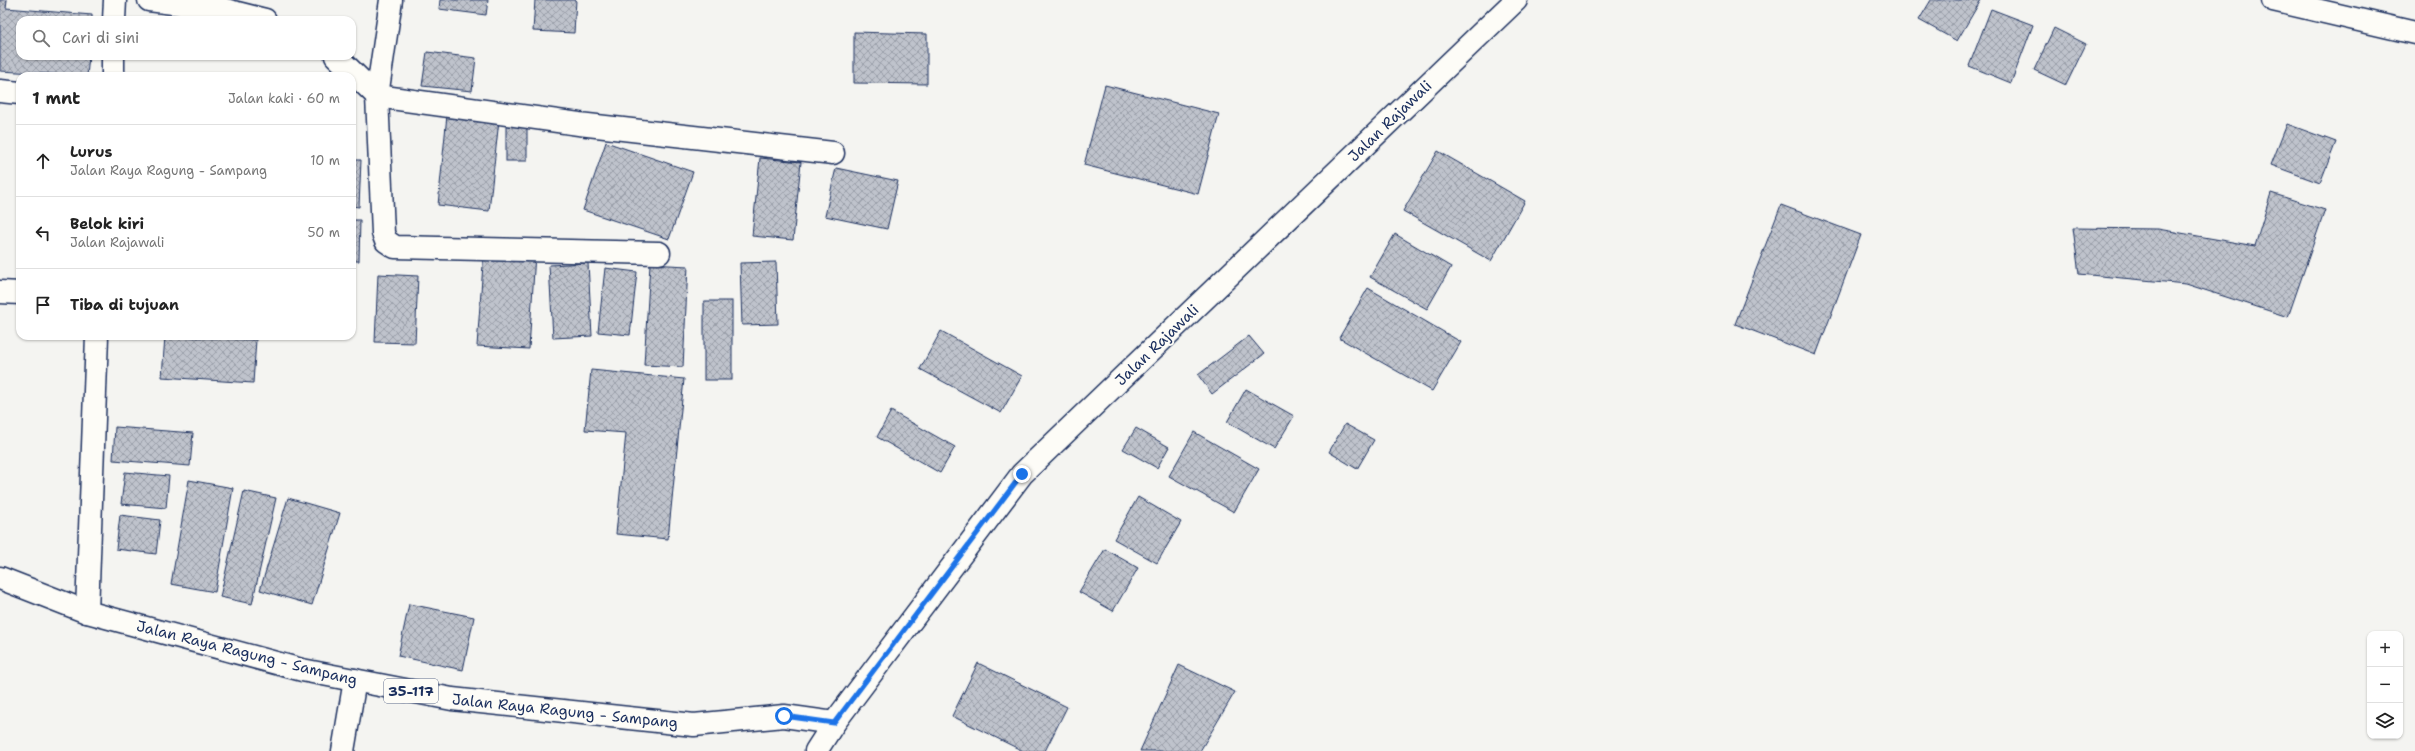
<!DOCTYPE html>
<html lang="id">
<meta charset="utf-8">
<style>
:root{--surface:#fff;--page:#f6f6f6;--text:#222;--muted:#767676;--line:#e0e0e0}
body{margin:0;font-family:"Shantell Sans",sans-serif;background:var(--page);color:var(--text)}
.controls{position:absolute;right:12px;bottom:12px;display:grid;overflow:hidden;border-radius:8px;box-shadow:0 1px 3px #0004}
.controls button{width:36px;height:36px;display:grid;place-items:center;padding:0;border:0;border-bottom:1px solid var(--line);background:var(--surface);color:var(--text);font:20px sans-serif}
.stop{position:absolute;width:12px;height:12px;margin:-9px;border:3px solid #1a73e8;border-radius:50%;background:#fff}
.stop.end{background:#1a73e8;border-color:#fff;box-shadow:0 1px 4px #0008}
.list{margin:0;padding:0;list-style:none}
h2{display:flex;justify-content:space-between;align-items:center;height:52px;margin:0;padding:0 16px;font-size:17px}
h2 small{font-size:13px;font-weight:400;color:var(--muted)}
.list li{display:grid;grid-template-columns:26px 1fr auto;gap:12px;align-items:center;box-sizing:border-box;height:72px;padding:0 16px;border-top:1px solid var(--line)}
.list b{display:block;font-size:15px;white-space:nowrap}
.list p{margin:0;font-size:13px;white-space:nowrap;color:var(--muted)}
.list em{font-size:13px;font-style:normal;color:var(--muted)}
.icon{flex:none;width:22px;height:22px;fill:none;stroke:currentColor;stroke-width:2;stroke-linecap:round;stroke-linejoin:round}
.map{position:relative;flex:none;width:2415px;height:751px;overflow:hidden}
.search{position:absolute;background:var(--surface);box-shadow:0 1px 3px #0004;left:16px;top:16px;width:340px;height:44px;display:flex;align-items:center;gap:10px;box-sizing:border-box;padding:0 14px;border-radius:12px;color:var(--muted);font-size:15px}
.panel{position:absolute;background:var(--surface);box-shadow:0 1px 3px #0004;left:16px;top:72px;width:340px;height:268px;border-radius:12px}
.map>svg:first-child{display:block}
.building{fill:url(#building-cross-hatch);stroke:#1b2f5e}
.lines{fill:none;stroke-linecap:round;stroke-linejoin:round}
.street-casing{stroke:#1b2f5e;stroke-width:25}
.secondary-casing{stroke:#1b2f5e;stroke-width:25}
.primary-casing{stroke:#1b2f5e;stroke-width:25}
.street{stroke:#fdfcf7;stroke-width:22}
.secondary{stroke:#fdfcf7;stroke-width:22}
.primary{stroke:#fdfcf7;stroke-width:22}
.route{stroke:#1a73e8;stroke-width:5}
.labels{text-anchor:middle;stroke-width:4;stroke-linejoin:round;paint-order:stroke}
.shield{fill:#fdfcf7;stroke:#5f6c8c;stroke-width:1}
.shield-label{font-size:14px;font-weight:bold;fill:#1b2f5e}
.street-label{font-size:15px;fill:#1b2f5e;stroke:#fdfcf7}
</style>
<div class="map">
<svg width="2415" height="751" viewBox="0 0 2415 751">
<defs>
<pattern id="building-cross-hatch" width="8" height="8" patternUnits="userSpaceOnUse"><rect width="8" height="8" fill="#bfc3cc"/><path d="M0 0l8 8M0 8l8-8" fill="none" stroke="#9a9fa9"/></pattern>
</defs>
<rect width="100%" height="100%" fill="#f4f4f1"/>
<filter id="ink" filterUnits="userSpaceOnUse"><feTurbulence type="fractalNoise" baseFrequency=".025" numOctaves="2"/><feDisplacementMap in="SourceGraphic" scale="8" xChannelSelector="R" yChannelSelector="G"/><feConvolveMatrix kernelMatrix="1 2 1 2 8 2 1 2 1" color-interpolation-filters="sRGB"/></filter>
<g filter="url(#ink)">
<!-- building -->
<g class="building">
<polygon points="0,0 7,0 6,8 92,15 92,20 20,20 20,56 89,56 87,76 0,71"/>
<polygon points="440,0 488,0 486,15 439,9"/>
<polygon points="535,0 576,0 574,33 533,31"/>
<polygon points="1931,0 1981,0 1957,41 1919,20"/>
<polygon points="1991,9 2033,25 2011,83 1969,66"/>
<polygon points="2054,28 2086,44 2066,85 2034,70"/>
<polygon points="854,32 927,34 927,84 854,83"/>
<polygon points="427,52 476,58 472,91 422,86"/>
<polygon points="1105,85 1219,114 1198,194 1084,165"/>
<polygon points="447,115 499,120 489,211 438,205"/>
<rect x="506" y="124" width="21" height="37"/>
<polygon points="2287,124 2336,142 2320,183 2271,165"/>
<polygon points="606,142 693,172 669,239 583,210"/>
<polygon points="1438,151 1525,201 1491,261 1403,211"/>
<polygon points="760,158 801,162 793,240 752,236"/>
<polygon points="352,160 361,160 359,207 352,206"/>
<polygon points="836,168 898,181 887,229 825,216"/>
<polygon points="2271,193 2325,210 2288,317 2186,284 2079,274 2073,228 2158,229 2255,246"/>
<polygon points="1781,205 1861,235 1816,355 1735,324"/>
<polygon points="352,220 360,220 359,261 352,261"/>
<polygon points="1395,234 1451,267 1427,309 1370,277"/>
<polygon points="484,251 535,254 529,349 477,346"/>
<polygon points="776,262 778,324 742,325 740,263"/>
<polygon points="588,263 592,336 553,338 549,265"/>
<polygon points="650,264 688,266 683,367 644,365"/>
<polygon points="605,268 637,272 630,335 598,332"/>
<polygon points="378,274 418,276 415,343 375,342"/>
<polygon points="1368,288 1461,342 1432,391 1339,338"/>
<rect x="704" y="301" width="28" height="79"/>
<polygon points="941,331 1022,376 1001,413 920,369"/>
<polygon points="165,336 256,340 253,383 162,377"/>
<polygon points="1249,336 1264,354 1212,394 1198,375"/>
<polygon points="591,370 684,379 668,539 616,534 626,433 585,430"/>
<polygon points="1246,389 1294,416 1274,449 1227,422"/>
<polygon points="891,411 955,447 940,473 877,437"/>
<polygon points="1345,424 1374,440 1357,469 1329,452"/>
<polygon points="115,427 193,433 190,466 113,460"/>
<polygon points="1136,428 1169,447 1157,468 1123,449"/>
<polygon points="1194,432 1259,469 1234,512 1169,476"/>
<polygon points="125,472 169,476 166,508 121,504"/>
<polygon points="189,480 233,488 215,592 171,584"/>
<polygon points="244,491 276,498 252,604 220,597"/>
<polygon points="1138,497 1181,522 1157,563 1114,539"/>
<polygon points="288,498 340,513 312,605 260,590"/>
<polygon points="120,515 160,520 156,554 116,549"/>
<polygon points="1105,549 1138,568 1113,611 1079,592"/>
<polygon points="409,604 474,617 463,670 398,656"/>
<polygon points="978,663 1067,707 1045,751 1023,751 952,716"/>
<polygon points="1179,665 1235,692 1200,751 1140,751"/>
</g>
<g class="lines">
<!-- street casing -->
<g class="street-casing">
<g id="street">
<polyline points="149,0 221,9 265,20"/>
<polyline points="391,0 377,96 383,233 386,241 395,247 659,253"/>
<polyline points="114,20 115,0"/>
<polyline points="336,56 377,96 579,124 833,153"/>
<polyline points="113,76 113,56"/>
<polyline points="0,91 20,93"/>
<polyline points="0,292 20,293"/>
<polyline points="87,612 97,336"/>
<polyline points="343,751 355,680"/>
</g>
</g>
<!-- secondary casing -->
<g class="secondary-casing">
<g id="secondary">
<polyline points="2273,0 2415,33"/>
<polyline points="834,723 1022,474 1516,0"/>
</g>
</g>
<!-- primary casing -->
<g class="primary-casing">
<polyline id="primary" points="0,578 87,612 302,670 452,699 694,725 784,716 834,723 816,751"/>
</g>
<!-- street -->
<use href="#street" class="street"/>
<!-- secondary -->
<use href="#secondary" class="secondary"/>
<!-- primary -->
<use href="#primary" class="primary"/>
</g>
</g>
<g class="lines" filter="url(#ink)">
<!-- route -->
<polyline class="route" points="784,716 834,723 1022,474"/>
</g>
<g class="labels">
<!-- shield labels -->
<rect class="shield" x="384" y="679" width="54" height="24" rx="3"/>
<g class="shield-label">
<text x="411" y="696">35-117</text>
</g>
<!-- street labels -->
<g class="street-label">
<text transform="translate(1390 121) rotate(-44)" y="5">Jalan Rajawali</text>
<text transform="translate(1157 345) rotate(-44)" y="5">Jalan Rajawali</text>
<text transform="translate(247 653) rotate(14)" y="5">Jalan Raya Ragung - Sampang</text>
<text transform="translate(565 711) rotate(6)" y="5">Jalan Raya Ragung - Sampang</text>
</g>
</g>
</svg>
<div class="controls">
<button>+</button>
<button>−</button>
<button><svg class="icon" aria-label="layers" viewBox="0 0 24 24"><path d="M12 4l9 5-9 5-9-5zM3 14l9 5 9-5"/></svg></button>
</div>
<div class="stop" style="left:784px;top:716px"></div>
<div class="stop end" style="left:1022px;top:474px"></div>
<div class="search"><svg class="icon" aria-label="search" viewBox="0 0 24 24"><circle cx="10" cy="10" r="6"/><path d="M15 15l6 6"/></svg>Cari di sini</div>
<section class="panel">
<h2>1 mnt<small>Jalan kaki · 60 m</small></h2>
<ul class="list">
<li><svg class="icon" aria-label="ahead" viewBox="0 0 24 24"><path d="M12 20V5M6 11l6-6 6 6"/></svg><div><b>Lurus</b><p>Jalan Raya Ragung - Sampang</p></div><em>10 m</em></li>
<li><svg class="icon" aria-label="left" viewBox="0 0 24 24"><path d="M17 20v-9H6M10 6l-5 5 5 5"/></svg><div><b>Belok kiri</b><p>Jalan Rajawali</p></div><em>50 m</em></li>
<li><svg class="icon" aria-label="arrive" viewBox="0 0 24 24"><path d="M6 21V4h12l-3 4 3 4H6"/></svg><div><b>Tiba di tujuan</b></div></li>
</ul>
</section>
</div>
